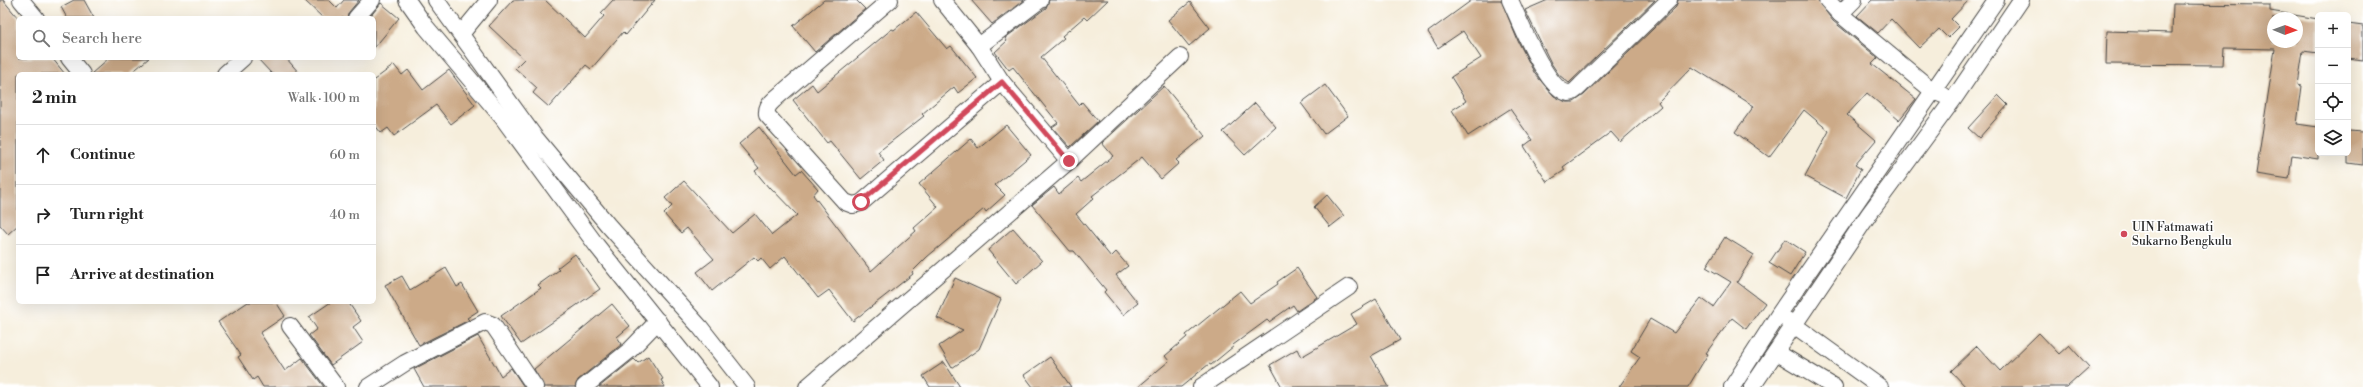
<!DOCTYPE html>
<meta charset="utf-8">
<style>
:root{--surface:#fff;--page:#f6f6f6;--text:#222;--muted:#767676;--line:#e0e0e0}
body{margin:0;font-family:"Libre Bodoni",serif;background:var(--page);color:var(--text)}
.controls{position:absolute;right:12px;top:12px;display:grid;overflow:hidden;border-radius:6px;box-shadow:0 4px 16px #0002}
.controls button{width:36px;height:36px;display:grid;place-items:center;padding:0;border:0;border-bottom:1px solid var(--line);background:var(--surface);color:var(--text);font:20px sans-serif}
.compass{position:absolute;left:2267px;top:12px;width:36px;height:36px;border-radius:50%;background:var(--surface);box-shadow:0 4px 16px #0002;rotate:91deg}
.stop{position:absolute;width:12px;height:12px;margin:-9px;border:3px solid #d1495b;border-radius:50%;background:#fff}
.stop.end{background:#d1495b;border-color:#fff;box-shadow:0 1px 4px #0008}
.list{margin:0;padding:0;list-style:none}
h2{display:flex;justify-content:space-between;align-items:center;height:52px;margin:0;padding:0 16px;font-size:17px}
h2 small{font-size:13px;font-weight:400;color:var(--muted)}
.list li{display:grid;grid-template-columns:26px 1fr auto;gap:12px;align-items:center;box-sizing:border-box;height:60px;padding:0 16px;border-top:1px solid var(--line)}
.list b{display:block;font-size:15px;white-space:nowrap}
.list em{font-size:13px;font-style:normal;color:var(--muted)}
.icon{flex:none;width:22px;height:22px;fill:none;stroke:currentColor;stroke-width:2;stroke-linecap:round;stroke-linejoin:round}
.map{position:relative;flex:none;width:2363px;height:387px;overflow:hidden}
.search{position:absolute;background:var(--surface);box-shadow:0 4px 16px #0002;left:16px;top:16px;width:360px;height:44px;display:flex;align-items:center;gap:10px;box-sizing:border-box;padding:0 14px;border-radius:6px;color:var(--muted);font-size:15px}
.panel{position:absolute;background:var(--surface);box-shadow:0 4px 16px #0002;left:16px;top:72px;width:360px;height:232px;border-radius:6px}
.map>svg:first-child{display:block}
.building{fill:#ca8;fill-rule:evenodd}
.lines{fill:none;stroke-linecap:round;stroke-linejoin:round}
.minor-casing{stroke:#494846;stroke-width:18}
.minor{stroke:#fff;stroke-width:16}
.route{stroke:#d1495b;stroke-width:5}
.poi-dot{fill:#d1495b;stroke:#fff;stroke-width:1.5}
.labels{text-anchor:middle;stroke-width:3;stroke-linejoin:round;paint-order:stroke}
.poi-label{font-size:12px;fill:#2b2b2b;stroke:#fff;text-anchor:start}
</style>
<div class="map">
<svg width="2363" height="387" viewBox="0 0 2363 387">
<rect width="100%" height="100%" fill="#fff"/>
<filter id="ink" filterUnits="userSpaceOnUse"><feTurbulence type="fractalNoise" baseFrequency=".025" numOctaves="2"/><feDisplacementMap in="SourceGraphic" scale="8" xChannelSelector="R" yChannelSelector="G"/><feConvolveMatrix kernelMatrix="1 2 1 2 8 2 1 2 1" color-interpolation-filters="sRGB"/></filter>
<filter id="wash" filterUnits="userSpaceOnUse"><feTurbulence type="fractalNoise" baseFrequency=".012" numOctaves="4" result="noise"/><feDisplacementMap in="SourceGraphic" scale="16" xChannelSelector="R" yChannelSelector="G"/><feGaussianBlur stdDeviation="0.9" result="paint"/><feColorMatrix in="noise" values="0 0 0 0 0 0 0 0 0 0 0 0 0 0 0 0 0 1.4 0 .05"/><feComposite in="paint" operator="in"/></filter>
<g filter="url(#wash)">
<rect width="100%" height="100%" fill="#f6eedc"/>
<g id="blocks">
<!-- building -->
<g class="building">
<polygon points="0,0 3,0 18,18 18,58 52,58 65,74 18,74 18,225 8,234 0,225"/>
<polygon points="74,0 84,0 94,18 67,18 61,7"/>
<polygon points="304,0 329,0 337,8 344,0 359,0 349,12 347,18 323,18"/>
<polygon points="513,0 545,0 585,38 604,16 601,13 613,0 655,0 626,35 623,32 591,69 586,65 549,107 533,93 537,88 515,68 524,59 489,26"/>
<polygon points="824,0 856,0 865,9 815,52 793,26"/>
<polygon points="971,0 1024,0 992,24"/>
<polygon points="1049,0 1108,0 1087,20 1084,17 1062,36 1064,38 1041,57 1079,105 1082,102 1098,121 1070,147 1052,127 1058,123 1013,67 1009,70 995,52 1007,41 1005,38 1046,8"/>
<polygon points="1472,0 1501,0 1518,41 1535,74 1554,96 1566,102 1574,102 1584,95 1676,7 1678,0 1817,0 1833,21 1878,58 1872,64 1916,99 1899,120 1867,93 1847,115 1876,140 1855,165 1861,169 1846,198 1805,176 1829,131 1804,110 1769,157 1735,132 1754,106 1692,67 1658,102 1661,106 1620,142 1611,132 1563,167 1565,170 1547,182 1524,146 1532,140 1510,109 1468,136 1452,110 1466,101 1451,77 1481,58 1463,31 1438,48 1428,32"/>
<polygon points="1548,0 1655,0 1569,83 1559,75 1551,63 1525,10"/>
<polygon points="1872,0 1969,0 1951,19 1959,27 1948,38 1939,29 1919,48 1891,19 1878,33 1857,16"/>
<polygon points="1190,2 1210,28 1189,46 1168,20"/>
<polygon points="381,3 399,18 374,48 374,18 369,18"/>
<path d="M2173,4L2270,5V11L2318,19V53L2303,51L2298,85L2302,86L2297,124L2318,127V159L2292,155L2289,179L2256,174L2275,49L2224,48L2223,65L2106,64L2107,31L2172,33ZM2273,18H2297V42H2273Z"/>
<polygon points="916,12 947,49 951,46 977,78 958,93 954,87 922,114 924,116 878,152 884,160 861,179 830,141 827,143 793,100 812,84 817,91 892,29 894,30"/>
<polygon points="2348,24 2363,26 2363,60 2348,58"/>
<polygon points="109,58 149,58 130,74 91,74"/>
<polygon points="257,58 286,58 300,74 272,74"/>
<polygon points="394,65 402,75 408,70 423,90 449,70 475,105 451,124 436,105 394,136 388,128 381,133 374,124 374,80"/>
<polygon points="1325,85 1348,116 1324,134 1301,103"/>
<polygon points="1164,86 1205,136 1176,160 1179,163 1161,179 1142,157 1092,196 1094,198 1076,214 1111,257 1116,252 1128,266 1116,275 1138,303 1123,315 1104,292 1106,290 1074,251 1070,251 1032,205 1054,187 1059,194 1078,178 1081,182 1113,156 1102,143"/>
<polygon points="1998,95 2008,105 1979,138 1968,128"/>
<polygon points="1255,103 1276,127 1245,155 1223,132"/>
<polygon points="1006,125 1031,155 995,185 1005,195 986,212 984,209 927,257 912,272 913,274 853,321 829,290 818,298 785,256 770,269 761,258 758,261 754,257 712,291 697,272 714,259 687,228 681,233 664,214 672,206 665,198 684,181 732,233 755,214 772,235 797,215 770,187 769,188 755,171 759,168 739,144 759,127 796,174 801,170 818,189 813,195 871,271 916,231 914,228 938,207 919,184 971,139 978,148"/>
<polygon points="2348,131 2363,132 2363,165 2348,163"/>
<polygon points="1327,195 1344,216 1330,227 1314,207"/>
<polygon points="1013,228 1042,261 1016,284 988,250"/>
<polygon points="1725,237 1754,255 1737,282 1765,303 1746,329 1732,318 1706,353 1708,354 1688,387 1619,387 1640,357 1631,351 1650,319 1674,333 1701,298 1713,307 1731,282 1706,267"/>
<polygon points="1785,239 1805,252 1790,276 1769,263"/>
<polygon points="575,254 600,289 521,344 501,316 541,288 538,285 559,270 557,268"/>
<polygon points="446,268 457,287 462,284 478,311 467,318 469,320 419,345 385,285 402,276 410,290"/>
<polygon points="1297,268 1317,297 1297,311 1293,305 1269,322 1267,320 1233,345 1234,346 1211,365 1209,364 1181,387 1138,387 1169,361 1165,356 1187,337 1186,335 1240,291 1250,303 1278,284 1277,282"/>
<polygon points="955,278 1001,299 979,349 952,368 939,346 963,330 937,318"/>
<polygon points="1376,299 1400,340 1371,356 1389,387 1282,387 1270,365 1297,349 1301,357 1357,324 1351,314"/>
<polygon points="248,302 276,302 285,316 260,333 285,371 302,358 324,387 263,387 257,377 253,380 238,357 241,355 218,322"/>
<polygon points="331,302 348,302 361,321 353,327 363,342 331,365 309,335 317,329 309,317"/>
<polygon points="612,304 630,326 617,337 622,344 578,380 575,387 544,387 534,369"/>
<polygon points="2039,333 2059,354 2069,345 2089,367 2067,387 1966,387 1951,371 1977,346 2000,371"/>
<polygon points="478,336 501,376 511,368 524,387 424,387 414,369"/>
<polygon points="648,356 663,379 661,380 665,387 599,387 634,359 638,363"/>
<polygon points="1050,357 1071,387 1033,387 1024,375"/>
<polygon points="944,362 960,387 930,387 923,376"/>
</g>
</g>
</g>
<g filter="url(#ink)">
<use href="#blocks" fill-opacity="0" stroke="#494846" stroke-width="1"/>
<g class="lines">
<!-- minor casing -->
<g class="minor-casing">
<g id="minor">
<polyline points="21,0 36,18"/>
<polyline points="407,0 426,27 502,117 597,246 710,387"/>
<polyline points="436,0 534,136 608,225 700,327 747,387"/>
<path d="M890,0L776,98C770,104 766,106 767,115L845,202L853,205L861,203L1002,82"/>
<polyline points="942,0 979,46 1002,82 1069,161"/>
<path d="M1510,0C1519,19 1547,92 1569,93C1574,93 1579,87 1582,84L1669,0"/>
<polyline points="1827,0 1840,14 1933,91 1943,95"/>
<polyline points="1840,14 1854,0"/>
<polyline points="356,18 372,0"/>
<polyline points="461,34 489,0"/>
<polyline points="979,46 1040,0"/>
<polyline points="69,58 82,74"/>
<polyline points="225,74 243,58"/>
<polyline points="1787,320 1880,387"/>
<polyline points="290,326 336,387"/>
<polyline points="1776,352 1834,387"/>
<polyline points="368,387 405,363 485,322 493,325 535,387"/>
<polyline points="584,387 630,350 658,321"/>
<polyline points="807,387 1069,161 1180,57"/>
<polyline points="1201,387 1349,287"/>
<polyline points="1732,387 1779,314 1996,0"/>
<polyline points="1752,387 1869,214 1953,100 2021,0"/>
</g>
</g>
<!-- minor -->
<use href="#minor" class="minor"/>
</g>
</g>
<g class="lines" filter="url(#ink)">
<!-- route -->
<polyline class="route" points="861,202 1002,82 1069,161"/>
</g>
<!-- markers -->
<circle class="poi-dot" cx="2124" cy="234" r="4"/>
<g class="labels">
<!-- poi labels -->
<g class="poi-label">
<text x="2132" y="231">UIN Fatmawati<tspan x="2132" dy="14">Sukarno Bengkulu</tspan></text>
</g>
</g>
</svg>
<div class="controls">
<button>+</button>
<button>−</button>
<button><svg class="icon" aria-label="locate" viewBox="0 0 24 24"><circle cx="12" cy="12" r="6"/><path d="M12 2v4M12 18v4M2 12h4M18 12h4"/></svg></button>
<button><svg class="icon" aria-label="layers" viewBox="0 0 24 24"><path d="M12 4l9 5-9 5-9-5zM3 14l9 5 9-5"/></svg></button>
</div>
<svg class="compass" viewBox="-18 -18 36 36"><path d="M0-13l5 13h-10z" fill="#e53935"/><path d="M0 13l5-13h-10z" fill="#767676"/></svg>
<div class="stop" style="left:861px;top:202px"></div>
<div class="stop end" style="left:1069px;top:161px"></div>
<div class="search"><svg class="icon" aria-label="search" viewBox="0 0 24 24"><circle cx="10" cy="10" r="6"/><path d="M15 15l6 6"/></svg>Search here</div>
<section class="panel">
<h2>2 min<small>Walk · 100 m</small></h2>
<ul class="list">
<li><svg class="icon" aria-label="ahead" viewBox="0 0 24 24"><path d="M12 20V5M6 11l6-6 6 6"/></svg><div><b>Continue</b></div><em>60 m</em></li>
<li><svg class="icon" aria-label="right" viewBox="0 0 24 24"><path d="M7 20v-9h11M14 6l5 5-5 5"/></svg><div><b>Turn right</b></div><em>40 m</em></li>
<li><svg class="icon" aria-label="arrive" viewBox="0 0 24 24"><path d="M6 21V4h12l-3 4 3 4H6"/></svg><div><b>Arrive at destination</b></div></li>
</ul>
</section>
</div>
